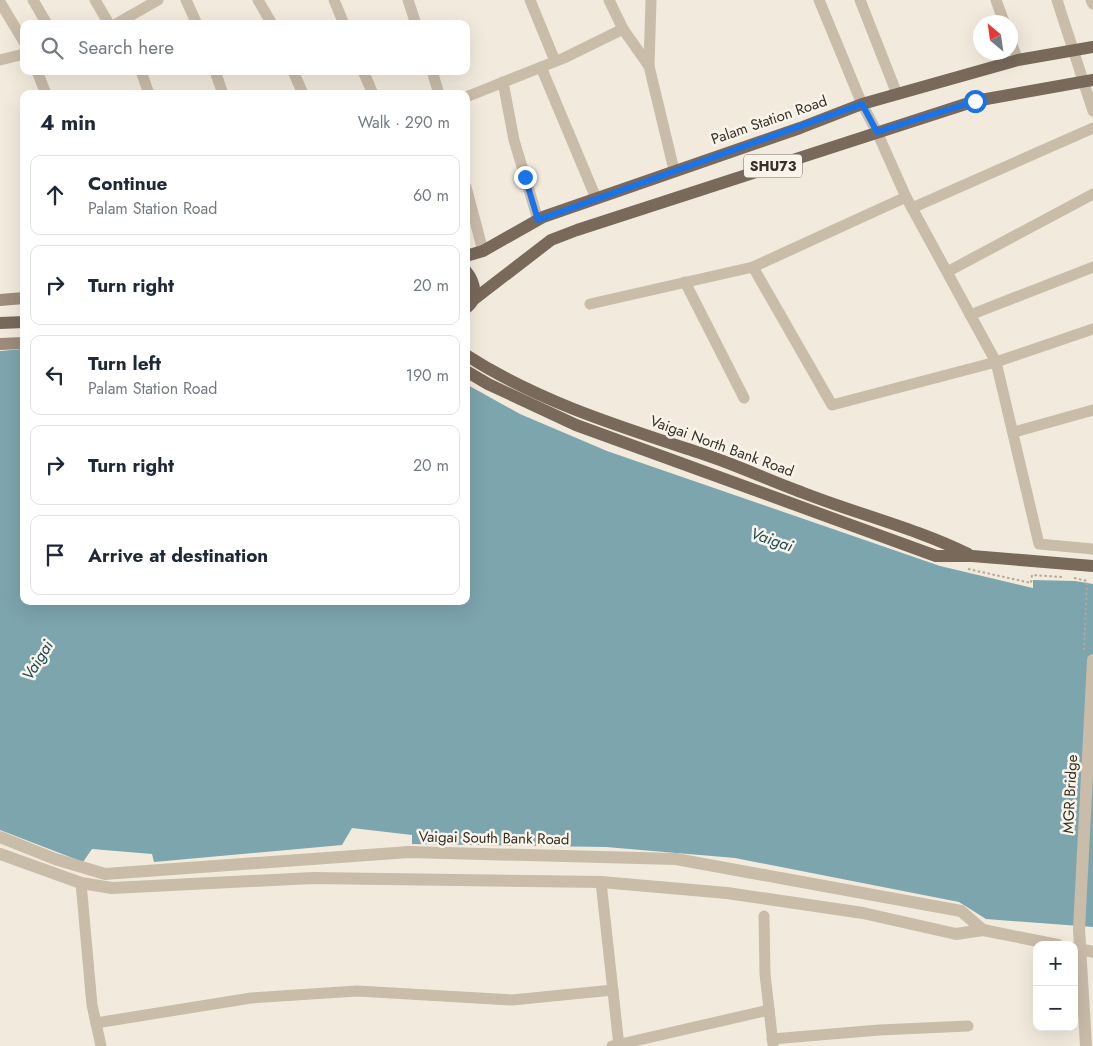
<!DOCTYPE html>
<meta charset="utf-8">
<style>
:root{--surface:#fff;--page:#f6f6f7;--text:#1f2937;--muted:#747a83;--line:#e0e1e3}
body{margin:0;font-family:Jost,sans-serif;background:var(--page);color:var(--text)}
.controls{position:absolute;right:15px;bottom:15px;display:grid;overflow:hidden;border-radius:10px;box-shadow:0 5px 20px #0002}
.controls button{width:45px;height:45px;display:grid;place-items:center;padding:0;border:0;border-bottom:1px solid var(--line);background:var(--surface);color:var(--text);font:25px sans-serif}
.compass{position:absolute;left:973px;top:15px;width:45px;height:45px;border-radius:50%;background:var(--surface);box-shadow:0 5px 20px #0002;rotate:331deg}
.stop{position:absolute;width:15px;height:15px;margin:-11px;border:4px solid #1a73e8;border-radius:50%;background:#fff}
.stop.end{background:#1a73e8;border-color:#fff;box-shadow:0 1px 5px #0008}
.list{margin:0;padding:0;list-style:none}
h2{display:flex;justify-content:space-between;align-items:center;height:65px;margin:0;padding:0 20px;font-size:21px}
h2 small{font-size:16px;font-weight:400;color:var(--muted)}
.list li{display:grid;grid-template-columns:32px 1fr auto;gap:15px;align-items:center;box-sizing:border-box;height:80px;margin:0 10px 10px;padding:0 10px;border:1px solid var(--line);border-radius:10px}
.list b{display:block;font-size:19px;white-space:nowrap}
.list p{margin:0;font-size:16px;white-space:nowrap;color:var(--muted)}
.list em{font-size:16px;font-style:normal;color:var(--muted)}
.icon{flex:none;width:28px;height:28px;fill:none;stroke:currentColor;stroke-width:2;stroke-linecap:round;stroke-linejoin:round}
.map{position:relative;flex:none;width:1093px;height:1046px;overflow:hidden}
.search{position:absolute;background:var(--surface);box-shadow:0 5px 20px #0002;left:20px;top:20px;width:450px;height:55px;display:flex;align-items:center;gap:12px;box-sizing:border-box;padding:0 18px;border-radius:10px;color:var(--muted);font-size:19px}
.panel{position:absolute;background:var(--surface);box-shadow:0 5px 20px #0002;left:20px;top:90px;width:450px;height:515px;border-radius:10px}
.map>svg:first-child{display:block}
.water{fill:#7da5ae}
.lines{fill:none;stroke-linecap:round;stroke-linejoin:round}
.path{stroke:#b5a794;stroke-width:2;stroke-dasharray:2.5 2.5;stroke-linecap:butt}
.minor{stroke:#c9bca9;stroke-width:11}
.tertiary{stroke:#c9bca9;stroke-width:12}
.secondary{stroke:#9d8c7b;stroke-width:12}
.primary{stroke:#78695a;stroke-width:12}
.route{stroke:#1a73e8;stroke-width:6}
.labels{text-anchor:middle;stroke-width:5;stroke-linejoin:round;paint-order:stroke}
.shield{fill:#f9f4ea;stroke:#716a63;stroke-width:1}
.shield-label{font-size:14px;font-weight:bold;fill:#372f29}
.street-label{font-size:15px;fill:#372f29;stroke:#f9f4ea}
.water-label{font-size:16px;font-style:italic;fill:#204c57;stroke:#f9f4ea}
</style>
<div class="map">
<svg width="1093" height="1046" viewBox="0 0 1093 1046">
<rect width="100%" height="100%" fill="#f2ebdd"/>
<!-- water -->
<polygon class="water" points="24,349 24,601 466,601 466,384 520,414 607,451 940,566 1033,588 1033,580 1075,581 1093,584 1093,927 986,919 959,902 735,858 606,847 412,844 412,835 352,828 342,845 154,862 152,854 92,849 83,862 0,830 0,351"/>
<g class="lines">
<!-- path -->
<g class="path">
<polyline points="968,569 1031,583 1032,575 1062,577"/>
<polyline points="1074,578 1087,581 1084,653"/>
</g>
<!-- minor -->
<g class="minor">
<polyline points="33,0 47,24"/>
<polyline points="95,0 109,24"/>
<polyline points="186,0 197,24"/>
<polyline points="258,0 272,24"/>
<polyline points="334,0 344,24"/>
<polyline points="408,0 416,24"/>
<polyline points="530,0 555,61"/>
<polyline points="609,0 623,29 649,66"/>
<polyline points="651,0 649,66 674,170"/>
<polyline points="819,0 862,104 877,132 906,197 996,362 1039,544 1093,549"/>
<polyline points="860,0 897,94"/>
<polyline points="996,0 1004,22"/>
<polyline points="1057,0 1093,111"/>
<polyline points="1091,0 1093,4"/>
<polyline points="0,2 24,42"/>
<polyline points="116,24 158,0"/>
<polyline points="1010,40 1018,60"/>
<polyline points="0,60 24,54"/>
<polyline points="541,67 596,198"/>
<polyline points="37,71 46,94"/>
<polyline points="141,71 149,94"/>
<polyline points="215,71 223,94"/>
<polyline points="293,71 303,94"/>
<polyline points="363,71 373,94"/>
<polyline points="432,71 439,94"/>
<polyline points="503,82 514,140 538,220"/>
<polyline points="466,97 564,58 623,29"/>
<polyline points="466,187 483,251"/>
<polyline points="912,208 1093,128"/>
<polyline points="753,267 832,405 996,362 1093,329"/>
<polyline points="947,272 1093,194"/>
<polyline points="685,282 744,398"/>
<polyline points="590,304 753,267 906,197"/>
<polyline points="970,315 1093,267"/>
<polyline points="1014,432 1093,410"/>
<polyline points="601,882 619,1046"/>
<polyline points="81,883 92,1005 101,1046"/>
<polyline points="764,916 765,974 773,1044"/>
<polyline points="96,1023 251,998 357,991 512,1000 613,990"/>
<polyline points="772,1039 879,1030 968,1026"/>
<polyline points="612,1046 769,1010"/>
</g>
<!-- tertiary -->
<g class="tertiary">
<polyline points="0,837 55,859 105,874 409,852 676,859 961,911 983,930"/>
<polyline points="0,854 81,883 112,888 313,878 601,882 727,893 863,913 956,934 983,930 1058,945"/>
<polyline points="1074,948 1093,952"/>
<polyline points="1086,1046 1079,929 1093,660"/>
</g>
<!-- secondary -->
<g class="secondary">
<polyline points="0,300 24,298"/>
<polyline points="0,344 24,343"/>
</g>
<!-- primary -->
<g class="primary">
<polyline points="466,256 483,251 543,217 800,128 862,104 1018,60 1093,47"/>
<path d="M466,271C475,282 479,299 466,308"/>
<polyline points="473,300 551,240 577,230 975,101 1093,80"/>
<polyline points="0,323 24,322"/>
<path d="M466,355C539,402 621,427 703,454C737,465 768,480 801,492C857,514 915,528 968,554"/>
<polyline points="466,371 488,384 576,425 936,556 972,556 1093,566"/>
</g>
</g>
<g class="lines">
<!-- route -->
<polyline class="route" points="525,177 538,220 862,104 877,132 975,101"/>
</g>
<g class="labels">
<!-- shield labels -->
<rect class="shield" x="744" y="154.5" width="58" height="23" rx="4"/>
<g class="shield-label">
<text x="773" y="171">SHU73</text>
</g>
<!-- street labels -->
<g class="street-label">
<text transform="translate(769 120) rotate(-19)" y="5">Palam Station Road</text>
<text transform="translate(722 446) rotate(20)" y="5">Vaigai North Bank Road</text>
<text transform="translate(1070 794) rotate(-87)" y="5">MGR Bridge</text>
<text transform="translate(494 838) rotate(1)" y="5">Vaigai South Bank Road</text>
</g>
<!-- water labels -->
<g class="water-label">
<text transform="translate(772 539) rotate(19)" y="6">Vaigai</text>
<text transform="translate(37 660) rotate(-58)" y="6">Vaigai</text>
</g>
</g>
</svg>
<div class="controls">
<button>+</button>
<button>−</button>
</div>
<svg class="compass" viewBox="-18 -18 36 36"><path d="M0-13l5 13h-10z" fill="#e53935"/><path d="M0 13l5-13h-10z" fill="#747a83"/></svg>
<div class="stop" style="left:975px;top:101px"></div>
<div class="stop end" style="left:525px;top:177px"></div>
<div class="search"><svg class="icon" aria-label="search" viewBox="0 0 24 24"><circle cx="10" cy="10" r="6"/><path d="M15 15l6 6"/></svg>Search here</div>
<section class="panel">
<h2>4 min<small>Walk · 290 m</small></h2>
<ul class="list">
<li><svg class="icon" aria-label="ahead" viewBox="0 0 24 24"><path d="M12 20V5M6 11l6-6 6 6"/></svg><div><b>Continue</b><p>Palam Station Road</p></div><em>60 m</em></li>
<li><svg class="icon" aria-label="right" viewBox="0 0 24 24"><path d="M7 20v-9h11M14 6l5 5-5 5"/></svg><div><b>Turn right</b></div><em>20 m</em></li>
<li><svg class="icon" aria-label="left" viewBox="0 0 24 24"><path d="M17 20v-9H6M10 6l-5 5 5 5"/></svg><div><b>Turn left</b><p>Palam Station Road</p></div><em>190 m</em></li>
<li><svg class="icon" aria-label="right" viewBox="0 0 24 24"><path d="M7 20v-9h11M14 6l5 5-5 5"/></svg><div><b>Turn right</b></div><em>20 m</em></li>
<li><svg class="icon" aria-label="arrive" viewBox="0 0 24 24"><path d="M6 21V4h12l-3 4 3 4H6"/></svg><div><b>Arrive at destination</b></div></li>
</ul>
</section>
</div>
